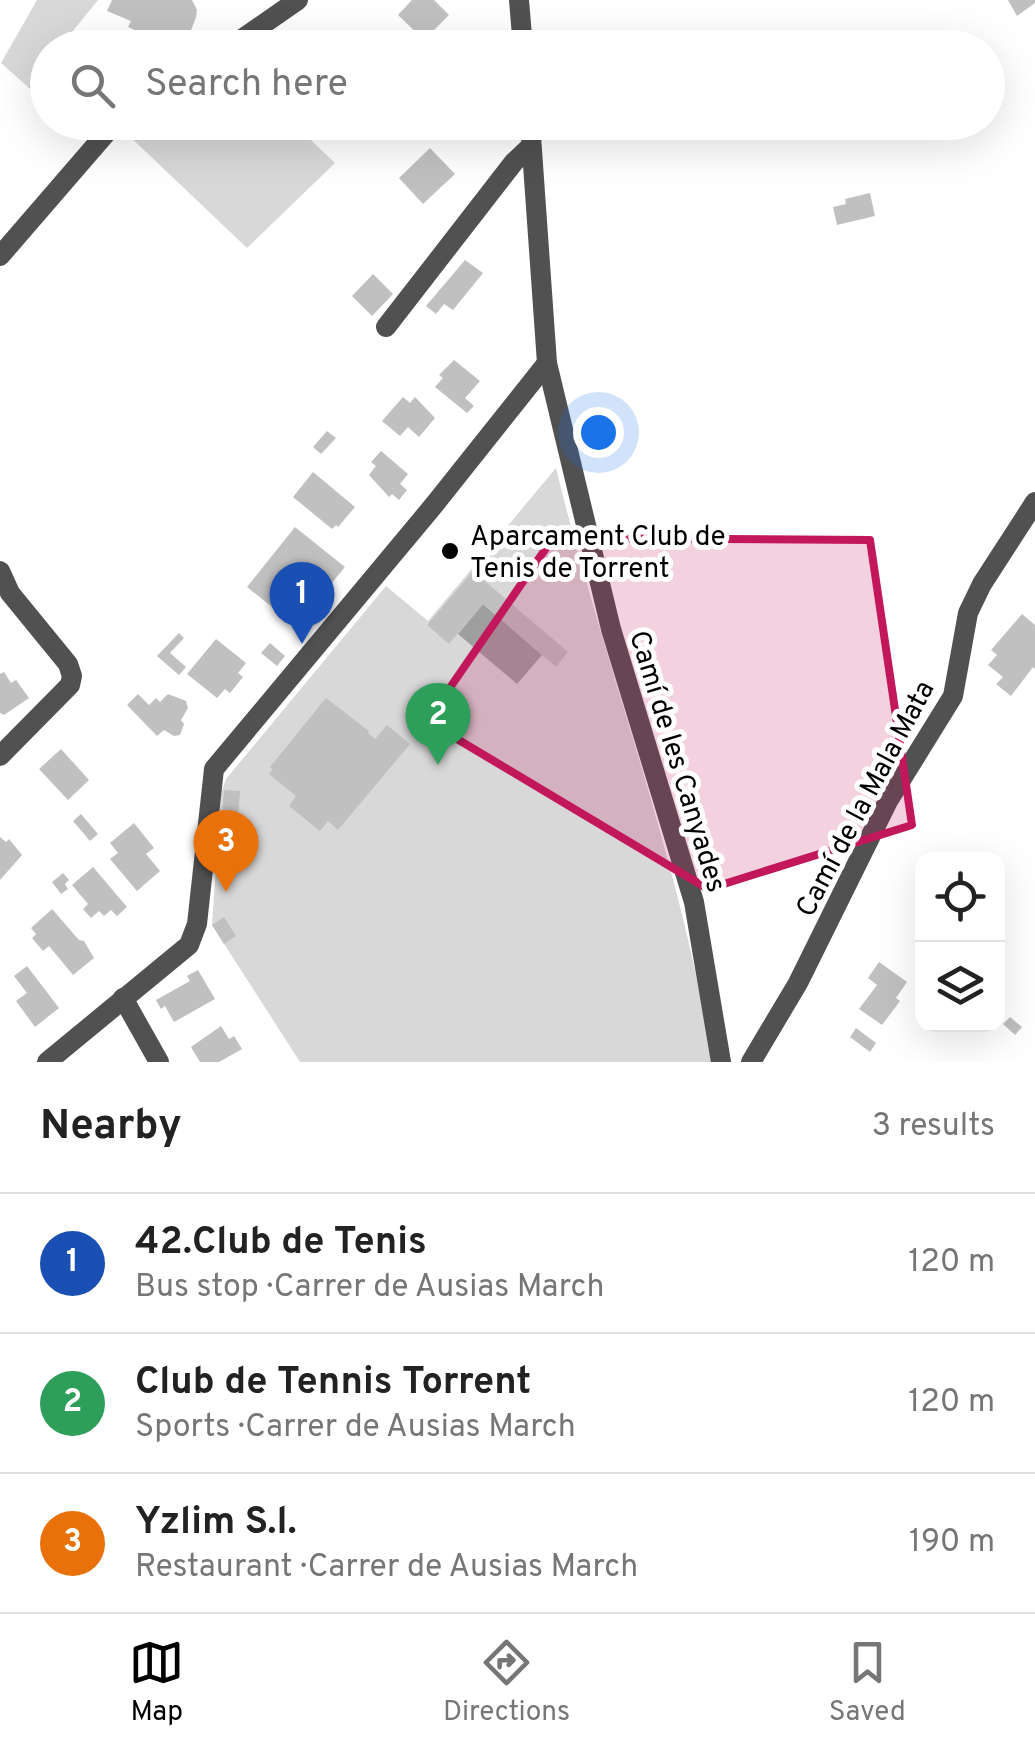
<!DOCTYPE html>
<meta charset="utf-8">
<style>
:root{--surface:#fff;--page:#f6f6f6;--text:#222;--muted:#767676;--line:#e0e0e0;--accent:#000}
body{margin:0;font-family:Overpass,sans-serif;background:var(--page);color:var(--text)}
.controls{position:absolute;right:30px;bottom:30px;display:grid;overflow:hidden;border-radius:20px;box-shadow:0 10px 40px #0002}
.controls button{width:90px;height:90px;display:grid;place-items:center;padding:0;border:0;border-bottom:2px solid var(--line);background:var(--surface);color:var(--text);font:50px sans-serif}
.you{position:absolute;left:598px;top:432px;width:35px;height:35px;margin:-25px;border:8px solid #fff;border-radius:50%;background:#1a73e8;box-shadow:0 0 0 15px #1a73e833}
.badge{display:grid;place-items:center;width:65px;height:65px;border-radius:50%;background:var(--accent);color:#fff;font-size:32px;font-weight:700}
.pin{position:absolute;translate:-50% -82px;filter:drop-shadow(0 2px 5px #0008)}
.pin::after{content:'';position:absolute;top:52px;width:35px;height:30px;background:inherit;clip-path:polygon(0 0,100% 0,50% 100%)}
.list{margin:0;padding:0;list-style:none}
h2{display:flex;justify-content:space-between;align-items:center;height:130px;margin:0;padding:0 40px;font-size:42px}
h2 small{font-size:32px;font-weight:400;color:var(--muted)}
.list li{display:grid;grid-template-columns:65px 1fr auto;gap:30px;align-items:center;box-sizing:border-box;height:140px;padding:0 40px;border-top:2px solid var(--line)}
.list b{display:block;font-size:38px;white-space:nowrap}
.list p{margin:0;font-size:32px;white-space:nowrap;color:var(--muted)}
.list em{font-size:32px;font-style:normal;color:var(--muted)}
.icon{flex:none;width:55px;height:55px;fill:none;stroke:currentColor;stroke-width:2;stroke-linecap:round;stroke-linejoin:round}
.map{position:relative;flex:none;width:1035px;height:1062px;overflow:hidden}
.search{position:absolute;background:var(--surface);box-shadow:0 10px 40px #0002;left:30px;right:30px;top:30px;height:110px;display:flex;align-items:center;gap:25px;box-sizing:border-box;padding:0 35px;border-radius:55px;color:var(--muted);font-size:38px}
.sheet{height:550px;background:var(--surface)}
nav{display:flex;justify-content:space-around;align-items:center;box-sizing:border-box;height:140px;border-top:2px solid var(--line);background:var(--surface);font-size:28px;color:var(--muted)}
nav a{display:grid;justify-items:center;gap:5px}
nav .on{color:var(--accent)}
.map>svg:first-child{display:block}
.green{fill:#d8d8d8}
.water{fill:#9f9f9f}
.building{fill:#c0c0c0}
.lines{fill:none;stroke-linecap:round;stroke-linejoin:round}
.minor{stroke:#515151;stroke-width:20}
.marked{fill:#c2185b;fill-opacity:0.2;stroke:#c2185b;stroke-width:8;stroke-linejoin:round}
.poi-dot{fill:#000;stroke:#fff;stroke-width:4}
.labels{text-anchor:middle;stroke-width:10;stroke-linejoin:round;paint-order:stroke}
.poi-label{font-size:28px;fill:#000;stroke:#fff;text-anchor:start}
.street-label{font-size:28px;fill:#000;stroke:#fff}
</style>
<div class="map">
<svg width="1035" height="1062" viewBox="0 0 1035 1062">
<rect width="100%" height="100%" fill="#fff"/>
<!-- green -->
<g class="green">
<polygon points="37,0 98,0 60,47 48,48 47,62 28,87 1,63"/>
<polygon points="140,123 293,123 335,163 247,248 125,132"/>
<path d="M556,468C604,667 681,859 712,1062H300L212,925L221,793L226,779L386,586L428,621Z"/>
</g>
<!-- water -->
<polygon class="water" points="483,604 542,655 517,684 458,634"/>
<!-- building -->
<g class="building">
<polygon points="112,0 192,0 197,10 196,17 188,38 184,36 179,48 175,48 128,27 131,21 107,11"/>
<polygon points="412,0 434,0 449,15 424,40 398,15"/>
<polygon points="1008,0 1035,0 1035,3 1017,16"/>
<polygon points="459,33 474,48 446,48"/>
<polygon points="289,34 297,44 293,48 272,48"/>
<polygon points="35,78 46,86 39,95 28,87"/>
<polygon points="430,148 455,174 423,204 399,178"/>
<polygon points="870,193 875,216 837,225 833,207 846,204 845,199"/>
<polygon points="465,260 483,273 453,310 444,304 436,314 426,306"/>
<polygon points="373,274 393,294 372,316 352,296"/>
<polygon points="454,360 480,381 465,398 474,406 467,413 435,387 443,378 439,375"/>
<polygon points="403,397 410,403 415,397 435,418 419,437 408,427 400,436 382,421"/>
<polygon points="327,431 336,438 321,454 313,447"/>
<polygon points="381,451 408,474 400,484 407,490 399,500 392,494 389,497 369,475 376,466 371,462"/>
<polygon points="313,472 355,507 338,527 336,525 332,529 293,497"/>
<polygon points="295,527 345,567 296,626 247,587"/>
<polygon points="473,571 568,652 556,667 483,604 449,644 427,625"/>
<polygon points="1022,614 1035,625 1035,669 1033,667 1011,696 996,684 1003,677 988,665 997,655 991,650"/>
<polygon points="179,633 184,638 170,653 186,667 179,675 157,656"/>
<polygon points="216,639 246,663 238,673 243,677 230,693 225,689 217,698 187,674"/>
<polygon points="270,643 285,656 277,666 261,653"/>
<polygon points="4,672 11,683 16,680 29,698 4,715 0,713 0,674"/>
<polygon points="138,694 149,705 156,698 160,702 168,694 186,701 188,708 181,720 184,724 180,735 174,736 164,730 157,736 127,705"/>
<polygon points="326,698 369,731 368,733 375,739 387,725 410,744 338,830 328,821 320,831 289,806 296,796 269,774 273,769 270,767"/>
<polygon points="61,749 89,780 68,800 39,769"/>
<polygon points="224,790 240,791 235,856 219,855"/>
<polygon points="81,814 98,834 90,841 73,821"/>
<polygon points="134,823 154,848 146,854 160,871 137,891 110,859 118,853 110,843"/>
<polygon points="0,837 6,842 9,839 22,855 0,880"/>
<polygon points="93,867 127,907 117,916 111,910 104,916 99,911 91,918 83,909 88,904 72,885"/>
<polygon points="63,873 69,880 65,884 68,889 61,894 52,882"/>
<polygon points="52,909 79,940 84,941 94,958 73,975 49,946 43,951 32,938 36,934 31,928"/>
<polygon points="224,917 236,936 224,944 212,925"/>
<polygon points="879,962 907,982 896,998 900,1001 882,1025 859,1009 877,985 868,978"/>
<polygon points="27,966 59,1008 35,1027 16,1001 27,993 14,976"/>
<polygon points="198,970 215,999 174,1022 165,1006 161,1009 156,1000 190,981 187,976"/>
<polygon points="1010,1017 1022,1027 1015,1035 1003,1024"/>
<polygon points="221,1026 229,1039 234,1036 242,1049 219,1062 200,1062 191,1047"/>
<polygon points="856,1028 876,1043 870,1052 850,1037"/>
</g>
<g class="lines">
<!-- minor -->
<g class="minor">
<polyline points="519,0 523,48"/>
<polyline points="229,48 298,0"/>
<polyline points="530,122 547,363 611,629 694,902 721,1062"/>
<polyline points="0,256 108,131 121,122"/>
<polyline points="386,327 514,162 531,146"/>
<polyline points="0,571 10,593 68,664 72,676 70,685 0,756"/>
<polyline points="123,998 159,1062"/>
<polyline points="47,1062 189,945 197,924 214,769 434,505 547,363"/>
<polyline points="751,1062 798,983 888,801 953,696 968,613 982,584 1035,502"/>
</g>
</g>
<!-- marked area -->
<path class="marked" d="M553,538L870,540L912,825L708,889L427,721Z"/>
<!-- markers -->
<circle class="poi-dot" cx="450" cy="551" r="10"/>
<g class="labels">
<!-- poi labels -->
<g class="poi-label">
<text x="470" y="545">Aparcament Club de<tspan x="470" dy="32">Tenis de Torrent</tspan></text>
</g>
<!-- street labels -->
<g class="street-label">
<text transform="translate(679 761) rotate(73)" y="10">Camí de les Canyades</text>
<text transform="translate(864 798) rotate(-62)" y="10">Camí de la Mala Mata</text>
</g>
</g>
</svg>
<div class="controls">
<button><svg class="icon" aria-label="locate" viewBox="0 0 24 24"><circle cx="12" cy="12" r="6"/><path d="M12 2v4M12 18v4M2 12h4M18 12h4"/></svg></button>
<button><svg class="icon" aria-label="layers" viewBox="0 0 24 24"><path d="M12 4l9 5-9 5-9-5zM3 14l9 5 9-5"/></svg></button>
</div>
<div class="you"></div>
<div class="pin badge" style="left:302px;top:644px;background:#1a4fb4">1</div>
<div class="pin badge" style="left:438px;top:765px;background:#2e9e5b">2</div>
<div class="pin badge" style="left:226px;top:892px;background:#e8710a">3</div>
<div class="search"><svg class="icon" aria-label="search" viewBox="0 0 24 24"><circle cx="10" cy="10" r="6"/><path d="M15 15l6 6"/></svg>Search here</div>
</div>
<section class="sheet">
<h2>Nearby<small>3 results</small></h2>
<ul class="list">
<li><span class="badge" style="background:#1a4fb4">1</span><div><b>42.Club de Tenis</b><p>Bus stop · Carrer de Ausias March</p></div><em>120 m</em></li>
<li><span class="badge" style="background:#2e9e5b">2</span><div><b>Club de Tennis Torrent</b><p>Sports · Carrer de Ausias March</p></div><em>120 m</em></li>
<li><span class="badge" style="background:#e8710a">3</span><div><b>Yzlim S.l.</b><p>Restaurant · Carrer de Ausias March</p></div><em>190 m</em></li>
</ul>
</section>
<nav>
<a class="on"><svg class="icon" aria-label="map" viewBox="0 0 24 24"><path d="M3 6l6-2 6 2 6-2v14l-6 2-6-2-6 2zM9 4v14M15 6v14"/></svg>Map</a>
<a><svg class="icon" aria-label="directions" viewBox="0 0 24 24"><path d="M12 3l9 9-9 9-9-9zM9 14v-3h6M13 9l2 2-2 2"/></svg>Directions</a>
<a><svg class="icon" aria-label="saved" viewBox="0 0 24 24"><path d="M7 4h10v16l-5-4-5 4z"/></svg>Saved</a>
</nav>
